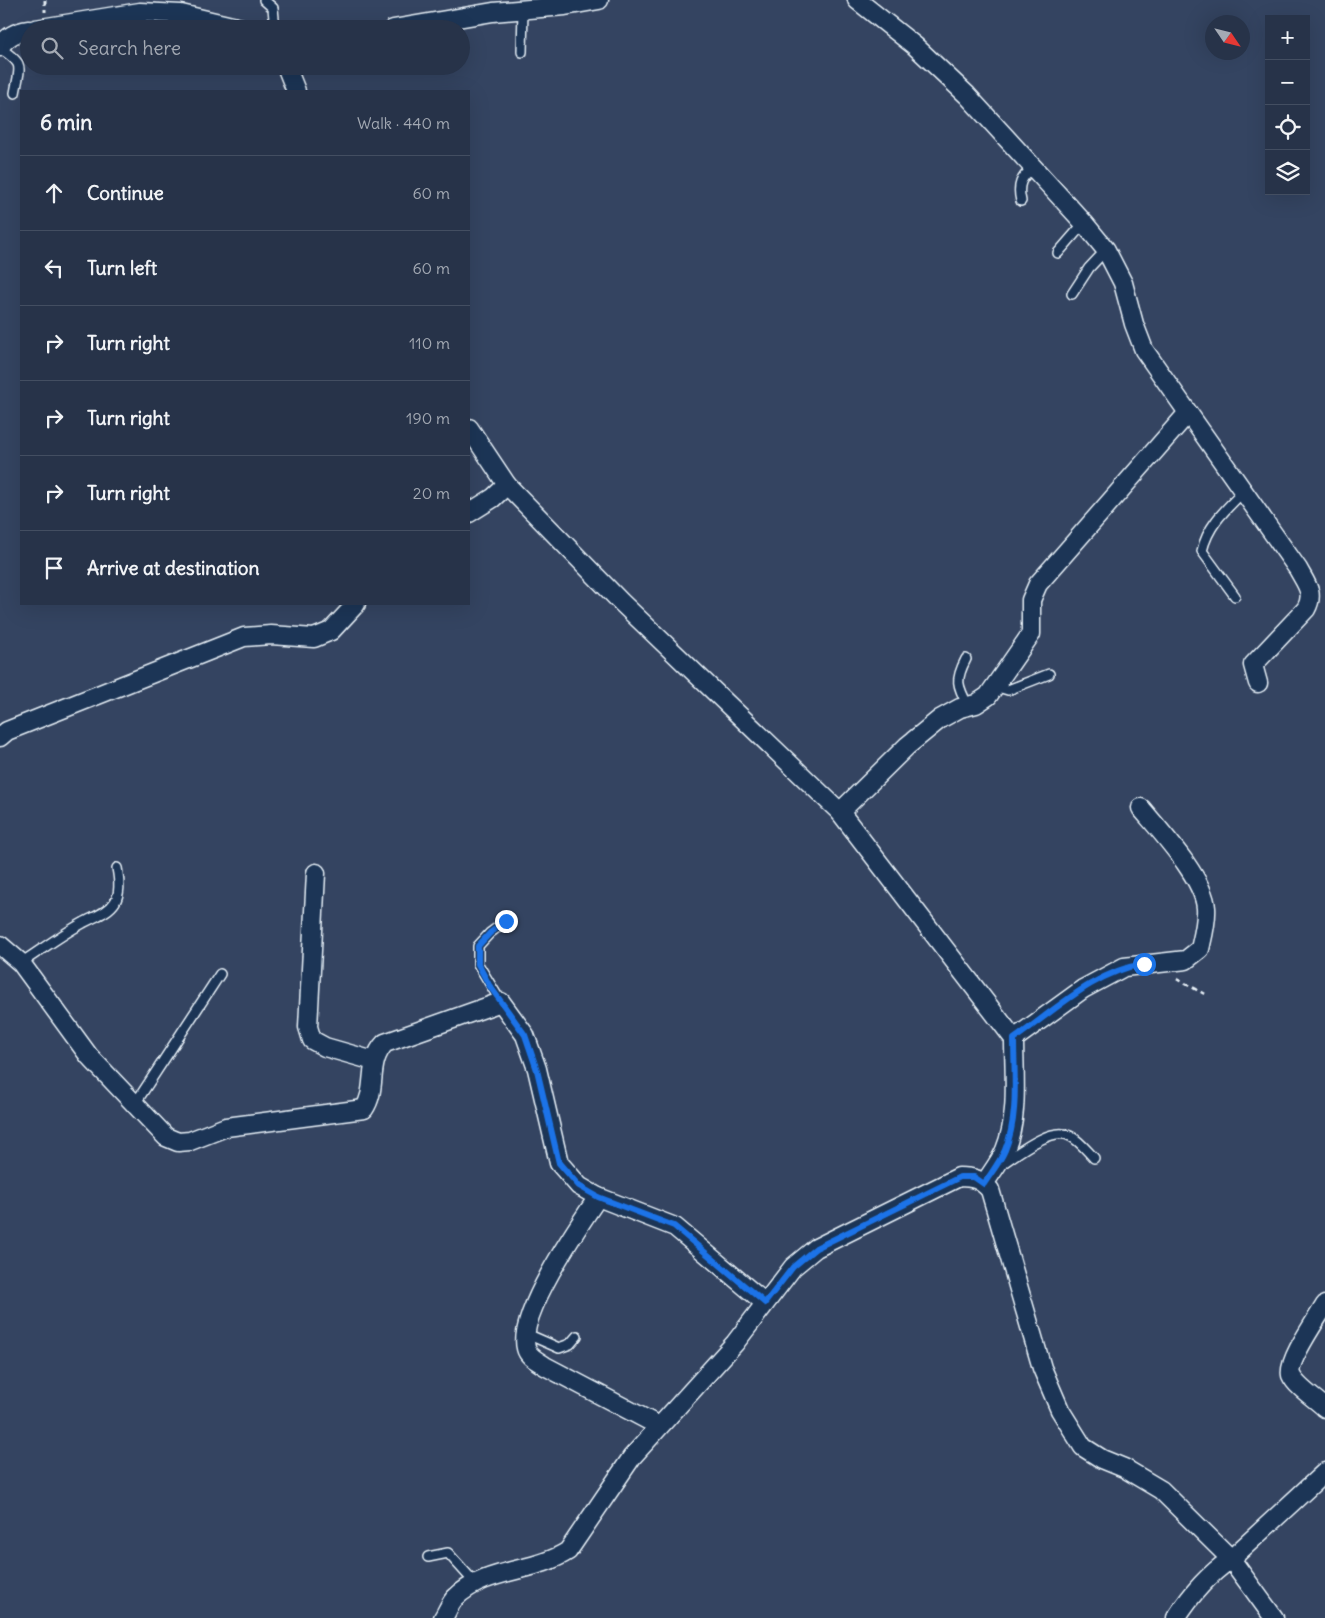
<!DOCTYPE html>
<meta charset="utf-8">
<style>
:root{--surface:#273349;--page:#333f53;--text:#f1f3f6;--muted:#a4aab4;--line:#434e61}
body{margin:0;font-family:Delius,sans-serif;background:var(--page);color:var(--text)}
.controls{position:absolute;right:15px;top:15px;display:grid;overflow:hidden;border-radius:0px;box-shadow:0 5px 20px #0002}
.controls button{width:45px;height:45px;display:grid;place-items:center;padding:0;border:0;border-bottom:1px solid var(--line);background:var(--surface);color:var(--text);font:25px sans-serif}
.compass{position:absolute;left:1205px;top:15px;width:45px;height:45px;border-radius:50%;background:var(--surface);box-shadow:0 5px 20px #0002;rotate:125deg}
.stop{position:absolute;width:15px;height:15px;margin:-11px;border:4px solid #1a73e8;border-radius:50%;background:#fff}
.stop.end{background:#1a73e8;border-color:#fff;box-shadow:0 1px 5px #0008}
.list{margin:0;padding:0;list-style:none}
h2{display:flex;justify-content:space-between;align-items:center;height:65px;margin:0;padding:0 20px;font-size:21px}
h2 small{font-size:16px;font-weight:400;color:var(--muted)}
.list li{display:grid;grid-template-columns:32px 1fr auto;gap:15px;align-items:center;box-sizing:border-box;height:75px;padding:0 20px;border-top:1px solid var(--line)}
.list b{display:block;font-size:19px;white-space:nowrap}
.list em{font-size:16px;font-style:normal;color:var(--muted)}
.icon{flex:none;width:28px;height:28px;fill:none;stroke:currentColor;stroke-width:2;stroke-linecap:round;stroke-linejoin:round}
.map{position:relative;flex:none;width:1325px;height:1618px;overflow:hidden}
.search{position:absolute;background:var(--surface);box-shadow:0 5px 20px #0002;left:20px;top:20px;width:450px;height:55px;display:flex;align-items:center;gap:12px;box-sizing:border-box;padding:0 18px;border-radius:28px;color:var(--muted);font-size:19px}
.panel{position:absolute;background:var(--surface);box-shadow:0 5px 20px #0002;left:20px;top:90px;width:450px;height:515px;border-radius:0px}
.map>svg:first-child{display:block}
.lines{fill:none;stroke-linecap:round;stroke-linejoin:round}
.service-casing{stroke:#e8f1f8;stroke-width:12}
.minor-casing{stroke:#e8f1f8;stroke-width:21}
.path{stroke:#e8f1f8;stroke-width:3;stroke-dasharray:5 4;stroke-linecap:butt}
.service{stroke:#1d3557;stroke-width:9}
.minor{stroke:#1d3557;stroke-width:18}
.route{stroke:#1a73e8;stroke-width:6}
</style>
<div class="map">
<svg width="1325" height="1618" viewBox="0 0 1325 1618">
<rect width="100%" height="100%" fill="#344461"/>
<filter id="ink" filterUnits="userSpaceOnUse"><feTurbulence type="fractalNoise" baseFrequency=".02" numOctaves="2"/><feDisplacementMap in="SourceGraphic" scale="10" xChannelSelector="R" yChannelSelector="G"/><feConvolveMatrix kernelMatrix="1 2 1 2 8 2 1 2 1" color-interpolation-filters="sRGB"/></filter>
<g filter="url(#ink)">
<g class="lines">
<!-- service casing -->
<g class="service-casing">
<g id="service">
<polyline points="264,0 273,8 275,29"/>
<path d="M0,48C25,65 20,65 15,93"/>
<polyline points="522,52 523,10"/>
<path d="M1021,201C1017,185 1021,178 1033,167"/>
<polyline points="1058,253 1084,223"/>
<polyline points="1072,294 1089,268 1106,250"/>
<path d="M1235,596L1202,551C1208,525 1225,510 1243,492"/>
<path d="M966,659C955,680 957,685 968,706"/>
<polyline points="995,686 1008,690 1049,674"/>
<path d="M21,963C41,950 61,935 83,923C93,917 108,913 115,902C121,892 119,878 117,868"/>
<polyline points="501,1002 478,964 478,946 490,933 506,921"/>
<polyline points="135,1104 220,974"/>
<path d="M1003,1163C1018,1153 1052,1126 1070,1136C1079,1140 1087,1151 1094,1158"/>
<polyline points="527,1334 559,1348 570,1344 577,1336"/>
<polyline points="428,1557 448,1553 475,1583"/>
</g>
</g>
<!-- minor casing -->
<g class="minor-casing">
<g id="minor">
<path d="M857,0L915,46L967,95L1084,223L1106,250L1123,283L1134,324L1144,350L1298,569C1306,584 1315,593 1306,609L1253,665L1258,683"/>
<polyline points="35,29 140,12 181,14 245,29"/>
<polyline points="393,29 493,12 565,6 599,0"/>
<path d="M0,47C7,36 16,32 29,30"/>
<polyline points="286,66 296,91"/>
<polyline points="469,428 507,485 493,498 469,513"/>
<polyline points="507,485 621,602 840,812 1014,1039"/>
<polyline points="0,737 7,731 244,637 271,635 314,638 331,631 356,604"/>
<polyline points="840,812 907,746 940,719 960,708 976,704 988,696 1031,634 1031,600 1038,584 1187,414"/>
<polyline points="316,873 308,1027 312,1040 325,1047 374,1061"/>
<path d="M0,945L21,963L89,1056L166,1137L178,1142L190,1141L226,1127L364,1109C378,1089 366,1063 385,1043L501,1002L525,1035L537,1069L559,1163L579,1186L598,1197L675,1227L765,1303"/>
<path d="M984,1184C991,1173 1000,1162 1005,1150C1019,1116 1014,1075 1014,1039L1083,989L1124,967L1186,960L1200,949C1203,936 1207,921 1206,908C1204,878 1160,831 1141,808"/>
<path d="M598,1197C579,1225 517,1315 526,1348C528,1357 538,1361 545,1366L659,1426"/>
<path d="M1325,1305C1317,1319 1287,1361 1291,1375C1296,1387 1316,1399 1325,1408"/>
<path d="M443,1618C447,1612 450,1603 455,1598C485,1568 534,1573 568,1551L632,1457L735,1343L793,1267L816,1248L959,1177C973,1177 981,1179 990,1190L1042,1368L1060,1410L1083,1447L1102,1459L1124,1468L1161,1490L1231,1559L1325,1472"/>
<path d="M1176,1618C1190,1596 1209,1574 1231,1559L1274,1618"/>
</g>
</g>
<!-- path -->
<g class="path">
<polyline points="45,0 45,12"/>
<polyline points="1177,979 1205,994"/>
</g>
<!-- service -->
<use href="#service" class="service"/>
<!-- minor -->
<use href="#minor" class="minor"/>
</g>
</g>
<g class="lines" filter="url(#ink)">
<!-- route -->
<path class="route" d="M506,921L490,933L478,946V964L489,985L525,1035L537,1070L559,1163L579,1186L598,1197L674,1226L765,1303L793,1267L816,1248L960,1177H974L984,1184C991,1173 1000,1162 1005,1150C1019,1116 1014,1075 1014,1039C1054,1011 1095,971 1144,964"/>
</g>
</svg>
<div class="controls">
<button>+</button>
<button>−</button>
<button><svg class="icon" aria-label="locate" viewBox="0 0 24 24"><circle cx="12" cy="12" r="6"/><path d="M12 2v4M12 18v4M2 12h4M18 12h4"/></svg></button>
<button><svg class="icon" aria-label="layers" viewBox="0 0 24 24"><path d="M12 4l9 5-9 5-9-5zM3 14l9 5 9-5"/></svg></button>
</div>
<svg class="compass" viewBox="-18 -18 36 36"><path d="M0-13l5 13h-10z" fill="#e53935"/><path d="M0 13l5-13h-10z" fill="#a4aab4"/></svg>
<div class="stop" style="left:1144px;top:964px"></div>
<div class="stop end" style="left:506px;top:921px"></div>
<div class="search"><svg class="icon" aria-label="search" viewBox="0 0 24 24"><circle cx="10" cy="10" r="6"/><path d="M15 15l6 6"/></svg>Search here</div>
<section class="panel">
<h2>6 min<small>Walk · 440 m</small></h2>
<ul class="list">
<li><svg class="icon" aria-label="ahead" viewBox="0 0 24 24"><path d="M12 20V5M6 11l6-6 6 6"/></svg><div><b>Continue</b></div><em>60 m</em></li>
<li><svg class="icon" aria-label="left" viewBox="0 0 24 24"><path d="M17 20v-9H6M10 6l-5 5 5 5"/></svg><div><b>Turn left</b></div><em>60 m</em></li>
<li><svg class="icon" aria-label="right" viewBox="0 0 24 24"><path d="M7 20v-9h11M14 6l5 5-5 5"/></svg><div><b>Turn right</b></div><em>110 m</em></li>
<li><svg class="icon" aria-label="right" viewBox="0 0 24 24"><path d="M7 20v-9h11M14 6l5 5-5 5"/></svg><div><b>Turn right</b></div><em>190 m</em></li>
<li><svg class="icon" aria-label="right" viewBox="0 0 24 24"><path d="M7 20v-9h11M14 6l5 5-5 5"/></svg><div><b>Turn right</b></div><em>20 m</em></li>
<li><svg class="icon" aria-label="arrive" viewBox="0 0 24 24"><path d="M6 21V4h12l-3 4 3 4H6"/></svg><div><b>Arrive at destination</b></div></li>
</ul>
</section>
</div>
